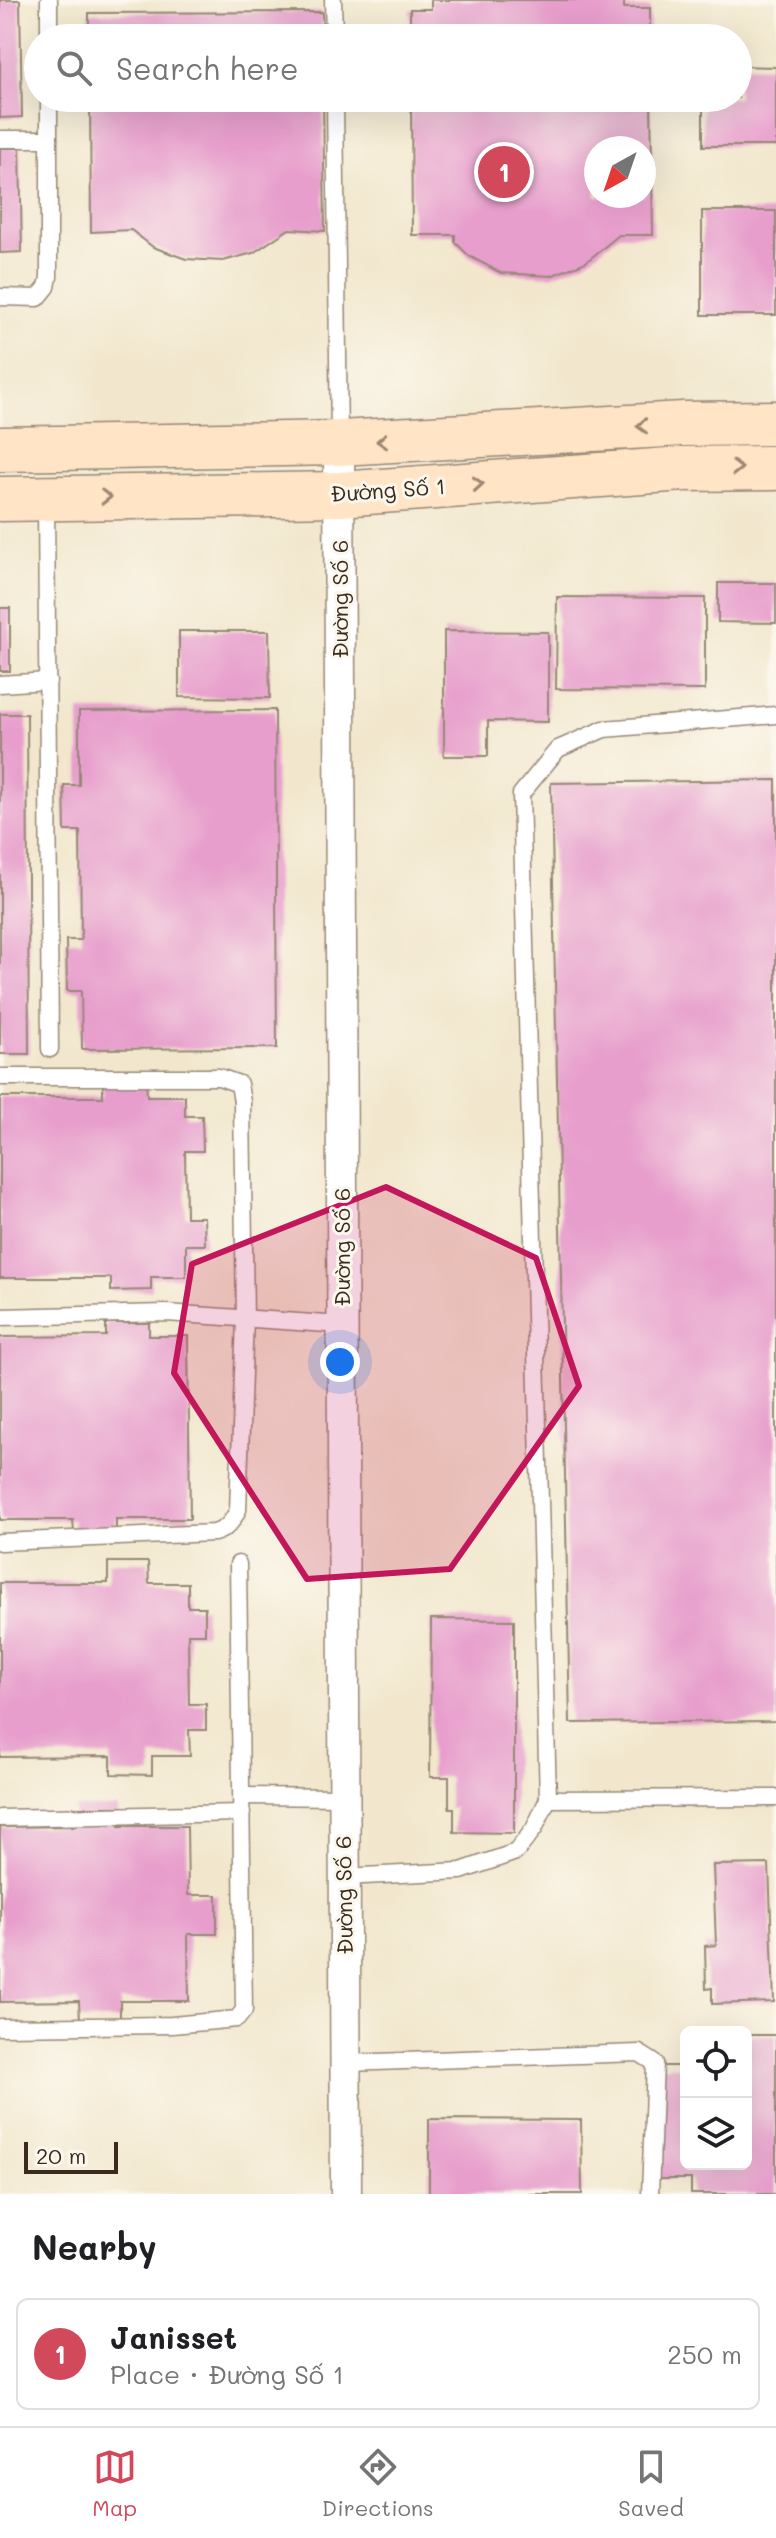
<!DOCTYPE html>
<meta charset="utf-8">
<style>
:root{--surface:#fff;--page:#f6f6f6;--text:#202124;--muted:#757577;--line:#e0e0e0;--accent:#d1495b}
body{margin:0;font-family:Mali,sans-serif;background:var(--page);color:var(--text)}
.controls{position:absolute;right:24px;bottom:24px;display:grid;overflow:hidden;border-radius:12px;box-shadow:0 8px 32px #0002}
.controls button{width:72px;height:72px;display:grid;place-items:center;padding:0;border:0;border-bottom:2px solid var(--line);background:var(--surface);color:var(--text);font:40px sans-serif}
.compass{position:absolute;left:584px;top:136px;width:72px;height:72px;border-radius:50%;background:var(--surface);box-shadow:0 8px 32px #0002;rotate:220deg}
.scale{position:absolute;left:24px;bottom:20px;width:94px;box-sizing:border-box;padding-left:8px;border:4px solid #3b2a1e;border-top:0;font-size:22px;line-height:28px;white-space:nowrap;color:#3b2a1e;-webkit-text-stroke:6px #fbf7ec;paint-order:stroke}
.you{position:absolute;left:340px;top:1362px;width:28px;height:28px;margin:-20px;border:6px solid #fff;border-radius:50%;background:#1a73e8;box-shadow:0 0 0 12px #1a73e833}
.badge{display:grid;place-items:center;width:52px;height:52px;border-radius:50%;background:var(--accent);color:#fff;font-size:26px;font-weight:700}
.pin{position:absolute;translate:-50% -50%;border:4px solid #fff;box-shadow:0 2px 8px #0006}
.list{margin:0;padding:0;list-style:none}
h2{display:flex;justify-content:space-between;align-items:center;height:104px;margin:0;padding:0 32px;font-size:34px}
h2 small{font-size:26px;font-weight:400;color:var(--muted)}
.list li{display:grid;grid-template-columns:52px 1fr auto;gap:24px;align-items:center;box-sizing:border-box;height:112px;margin:0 16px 16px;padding:0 16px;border:2px solid var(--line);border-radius:12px}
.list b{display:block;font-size:30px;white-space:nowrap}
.list p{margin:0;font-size:26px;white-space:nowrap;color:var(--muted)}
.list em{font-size:26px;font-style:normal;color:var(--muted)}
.icon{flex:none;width:44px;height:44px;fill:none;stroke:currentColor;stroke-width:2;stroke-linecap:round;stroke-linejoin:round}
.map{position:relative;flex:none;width:776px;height:2194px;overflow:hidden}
.search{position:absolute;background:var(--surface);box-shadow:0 8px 32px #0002;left:24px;right:24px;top:24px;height:88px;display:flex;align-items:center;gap:20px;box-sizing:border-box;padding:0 28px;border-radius:44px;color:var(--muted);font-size:30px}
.sheet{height:232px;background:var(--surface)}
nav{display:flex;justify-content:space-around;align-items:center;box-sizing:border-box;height:112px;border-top:2px solid var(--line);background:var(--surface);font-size:22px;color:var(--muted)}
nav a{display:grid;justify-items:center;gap:4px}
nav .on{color:var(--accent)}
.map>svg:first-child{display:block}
.building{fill:#e79ecc;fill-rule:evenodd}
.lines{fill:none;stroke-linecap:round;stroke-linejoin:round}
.lane-casing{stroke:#968876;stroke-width:19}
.street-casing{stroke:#968876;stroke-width:33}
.secondary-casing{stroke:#968876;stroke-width:47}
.lane{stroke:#fff;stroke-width:16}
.street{stroke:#fff;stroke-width:30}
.secondary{stroke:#ffe4c6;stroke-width:44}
.oneway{stroke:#9d8772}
.marked{fill:#c2185b;fill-opacity:0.2;stroke:#c2185b;stroke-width:6;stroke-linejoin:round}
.labels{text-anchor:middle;stroke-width:6;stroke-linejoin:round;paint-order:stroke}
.street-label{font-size:22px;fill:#3b2a1e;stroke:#fbf7ec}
</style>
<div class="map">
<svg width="776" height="2194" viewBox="0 0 776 2194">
<rect width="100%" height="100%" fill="#fbf7ec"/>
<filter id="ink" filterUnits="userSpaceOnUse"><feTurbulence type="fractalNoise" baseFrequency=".0125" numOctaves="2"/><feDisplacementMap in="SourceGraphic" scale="16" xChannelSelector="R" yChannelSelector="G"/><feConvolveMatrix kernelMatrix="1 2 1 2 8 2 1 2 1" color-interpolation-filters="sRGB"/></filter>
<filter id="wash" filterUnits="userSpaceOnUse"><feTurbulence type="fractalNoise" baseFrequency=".006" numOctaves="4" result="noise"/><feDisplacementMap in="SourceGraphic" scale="32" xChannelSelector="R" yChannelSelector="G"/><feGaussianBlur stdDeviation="1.8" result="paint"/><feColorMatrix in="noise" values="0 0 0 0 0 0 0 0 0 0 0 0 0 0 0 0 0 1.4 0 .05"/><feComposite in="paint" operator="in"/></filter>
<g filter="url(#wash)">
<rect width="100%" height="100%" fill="#f2e7cd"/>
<g id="blocks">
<!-- building -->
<g class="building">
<polygon points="0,0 20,0 22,117 0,118"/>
<polygon points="431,0 624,0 624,8 650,8 650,38 410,38 410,9 431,9"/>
<polygon points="322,12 323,38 89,38 89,13"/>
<polygon points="738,66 776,67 776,146 703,146 703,98 738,98"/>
<polygon points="90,98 323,98 325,231 289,229 253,253 223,261 186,259 153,247 131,230 91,232"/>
<path d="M411,98H651L653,235H619L586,262L551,276L501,273L469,256L455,242V235H412ZM596,148H644V196H596Z"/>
<polygon points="0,148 20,148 22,252 0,253"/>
<rect x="702" y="211" width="74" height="104"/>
<polygon points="718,583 776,583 776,623 718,622"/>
<polygon points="557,597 705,598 705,690 556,689"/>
<rect x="0" y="608" width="10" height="63"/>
<polygon points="179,631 269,631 270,698 179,697"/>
<polygon points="444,631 548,632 548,722 488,721 488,756 444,756"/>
<polygon points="275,710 277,1048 82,1049 81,991 67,991 66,940 81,940 80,831 65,831 64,785 79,785 79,711"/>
<polygon points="0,714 27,714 29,1054 0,1054"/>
<polygon points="776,780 776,1721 570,1723 551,783"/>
<polygon points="103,1079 146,1079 147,1096 185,1096 185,1116 202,1116 203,1151 185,1151 186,1217 204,1217 205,1245 186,1245 186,1277 151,1277 151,1290 111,1291 111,1278 0,1278 0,1097 103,1097"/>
<polygon points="106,1323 149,1323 149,1336 188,1336 190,1519 116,1519 116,1531 74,1531 73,1520 0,1520 0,1337 106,1336"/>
<polygon points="108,1562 148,1562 149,1583 188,1583 188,1607 205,1607 205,1634 188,1634 189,1704 206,1704 206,1730 189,1730 190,1756 152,1756 152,1775 111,1774 111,1756 0,1757 0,1583 108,1583"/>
<polygon points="431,1619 514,1620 514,1833 454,1832 454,1808 449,1808 449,1777 430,1777"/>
<polygon points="74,1807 118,1807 119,1826 187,1826 188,1895 217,1895 217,1934 188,1934 189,2001 120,2001 120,2020 80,2020 79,2001 0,2002 0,1827 74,1826"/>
<polygon points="769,1864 774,2002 712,2004 712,1988 706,1989 705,1946 716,1945 713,1865"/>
<polygon points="746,2035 776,2035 776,2194 691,2194 691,2179 659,2179 658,2066 686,2066 686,2164 746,2164"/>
<polygon points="429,2119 581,2120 582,2194 429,2194"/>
</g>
</g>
</g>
<g filter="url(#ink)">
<use href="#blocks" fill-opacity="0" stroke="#968876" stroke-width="2"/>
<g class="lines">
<!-- lane casing -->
<g class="lane-casing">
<g id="lane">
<polyline points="49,0 49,38"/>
<polyline points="333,0 334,38"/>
<polyline points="335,98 339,442"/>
<polyline points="0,139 49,139"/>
<polyline points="0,297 38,298 47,287 49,277 49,98"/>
<polyline points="46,500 50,1049"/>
<polyline points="0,684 48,681"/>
<polyline points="776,715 604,729 558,749 521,794 548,1799 776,1798"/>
<path d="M0,1077H219L239,1084L242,1102L245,1318L238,1510C232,1521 228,1529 214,1533L0,1542"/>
<polyline points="0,1317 166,1313 342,1325"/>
<polyline points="242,1796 343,1797"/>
<polyline points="0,1818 242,1813"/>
<polyline points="344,1877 461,1871 516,1852 534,1829 548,1799"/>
<polyline points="0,2027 172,2025 237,2019 244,2010 238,1564"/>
<polyline points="347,2063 639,2053 655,2063 650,2194"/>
</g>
</g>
<!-- street casing -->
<g class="street-casing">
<polyline id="street" points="339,443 346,2194"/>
</g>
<!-- secondary casing -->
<g class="secondary-casing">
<g id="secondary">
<polyline points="0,449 339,443 683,424 776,423"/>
<polyline points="0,499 340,494 683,469 776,468"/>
</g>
</g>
<!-- lane -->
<use href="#lane" class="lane"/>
<!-- street -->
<use href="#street" class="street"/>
<!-- secondary -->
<use href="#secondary" class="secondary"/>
</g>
<!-- one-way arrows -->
<defs><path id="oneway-chevron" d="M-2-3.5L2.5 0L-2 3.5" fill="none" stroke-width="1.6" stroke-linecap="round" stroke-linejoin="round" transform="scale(2)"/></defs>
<g class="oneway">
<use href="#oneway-chevron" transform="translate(642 426) rotate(177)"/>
<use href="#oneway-chevron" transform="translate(382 441) rotate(177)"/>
<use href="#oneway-chevron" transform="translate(737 468) rotate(-1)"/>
<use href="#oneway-chevron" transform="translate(478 484) rotate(-4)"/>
<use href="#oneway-chevron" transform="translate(106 497) rotate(-1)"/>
</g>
</g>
<!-- marked area -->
<path class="marked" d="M386,1187L536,1258L579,1386L450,1569L307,1579L174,1373L192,1264Z"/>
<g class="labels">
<!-- street labels -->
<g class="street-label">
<text transform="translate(388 490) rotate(-4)" y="8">Đường Số 1</text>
<text transform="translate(340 599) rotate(-90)" y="8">Đường Số 6</text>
<text transform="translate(342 1247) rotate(-90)" y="8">Đường Số 6</text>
<text transform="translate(344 1895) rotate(-91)" y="8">Đường Số 6</text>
</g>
</g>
</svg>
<div class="controls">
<button><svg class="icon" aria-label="locate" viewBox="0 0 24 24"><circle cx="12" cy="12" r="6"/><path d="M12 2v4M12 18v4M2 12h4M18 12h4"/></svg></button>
<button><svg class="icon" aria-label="layers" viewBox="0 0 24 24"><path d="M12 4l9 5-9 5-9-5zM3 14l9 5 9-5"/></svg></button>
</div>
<svg class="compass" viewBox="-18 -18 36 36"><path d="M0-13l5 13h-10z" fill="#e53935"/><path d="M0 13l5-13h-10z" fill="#757577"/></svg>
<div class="scale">20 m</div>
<div class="you"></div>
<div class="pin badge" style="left:504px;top:172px">1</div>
<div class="search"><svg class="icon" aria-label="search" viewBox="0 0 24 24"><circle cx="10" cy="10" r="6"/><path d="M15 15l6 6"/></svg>Search here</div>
</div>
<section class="sheet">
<h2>Nearby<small></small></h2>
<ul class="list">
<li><span class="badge">1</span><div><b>Janisset</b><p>Place · Đường Số 1</p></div><em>250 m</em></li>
</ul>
</section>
<nav>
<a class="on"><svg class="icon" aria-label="map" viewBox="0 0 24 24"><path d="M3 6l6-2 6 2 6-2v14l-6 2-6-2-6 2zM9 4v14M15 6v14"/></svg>Map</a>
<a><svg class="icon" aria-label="directions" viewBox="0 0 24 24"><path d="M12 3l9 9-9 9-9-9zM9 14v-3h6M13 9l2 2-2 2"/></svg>Directions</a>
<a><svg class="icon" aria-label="saved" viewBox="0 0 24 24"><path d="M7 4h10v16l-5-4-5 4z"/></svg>Saved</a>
</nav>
